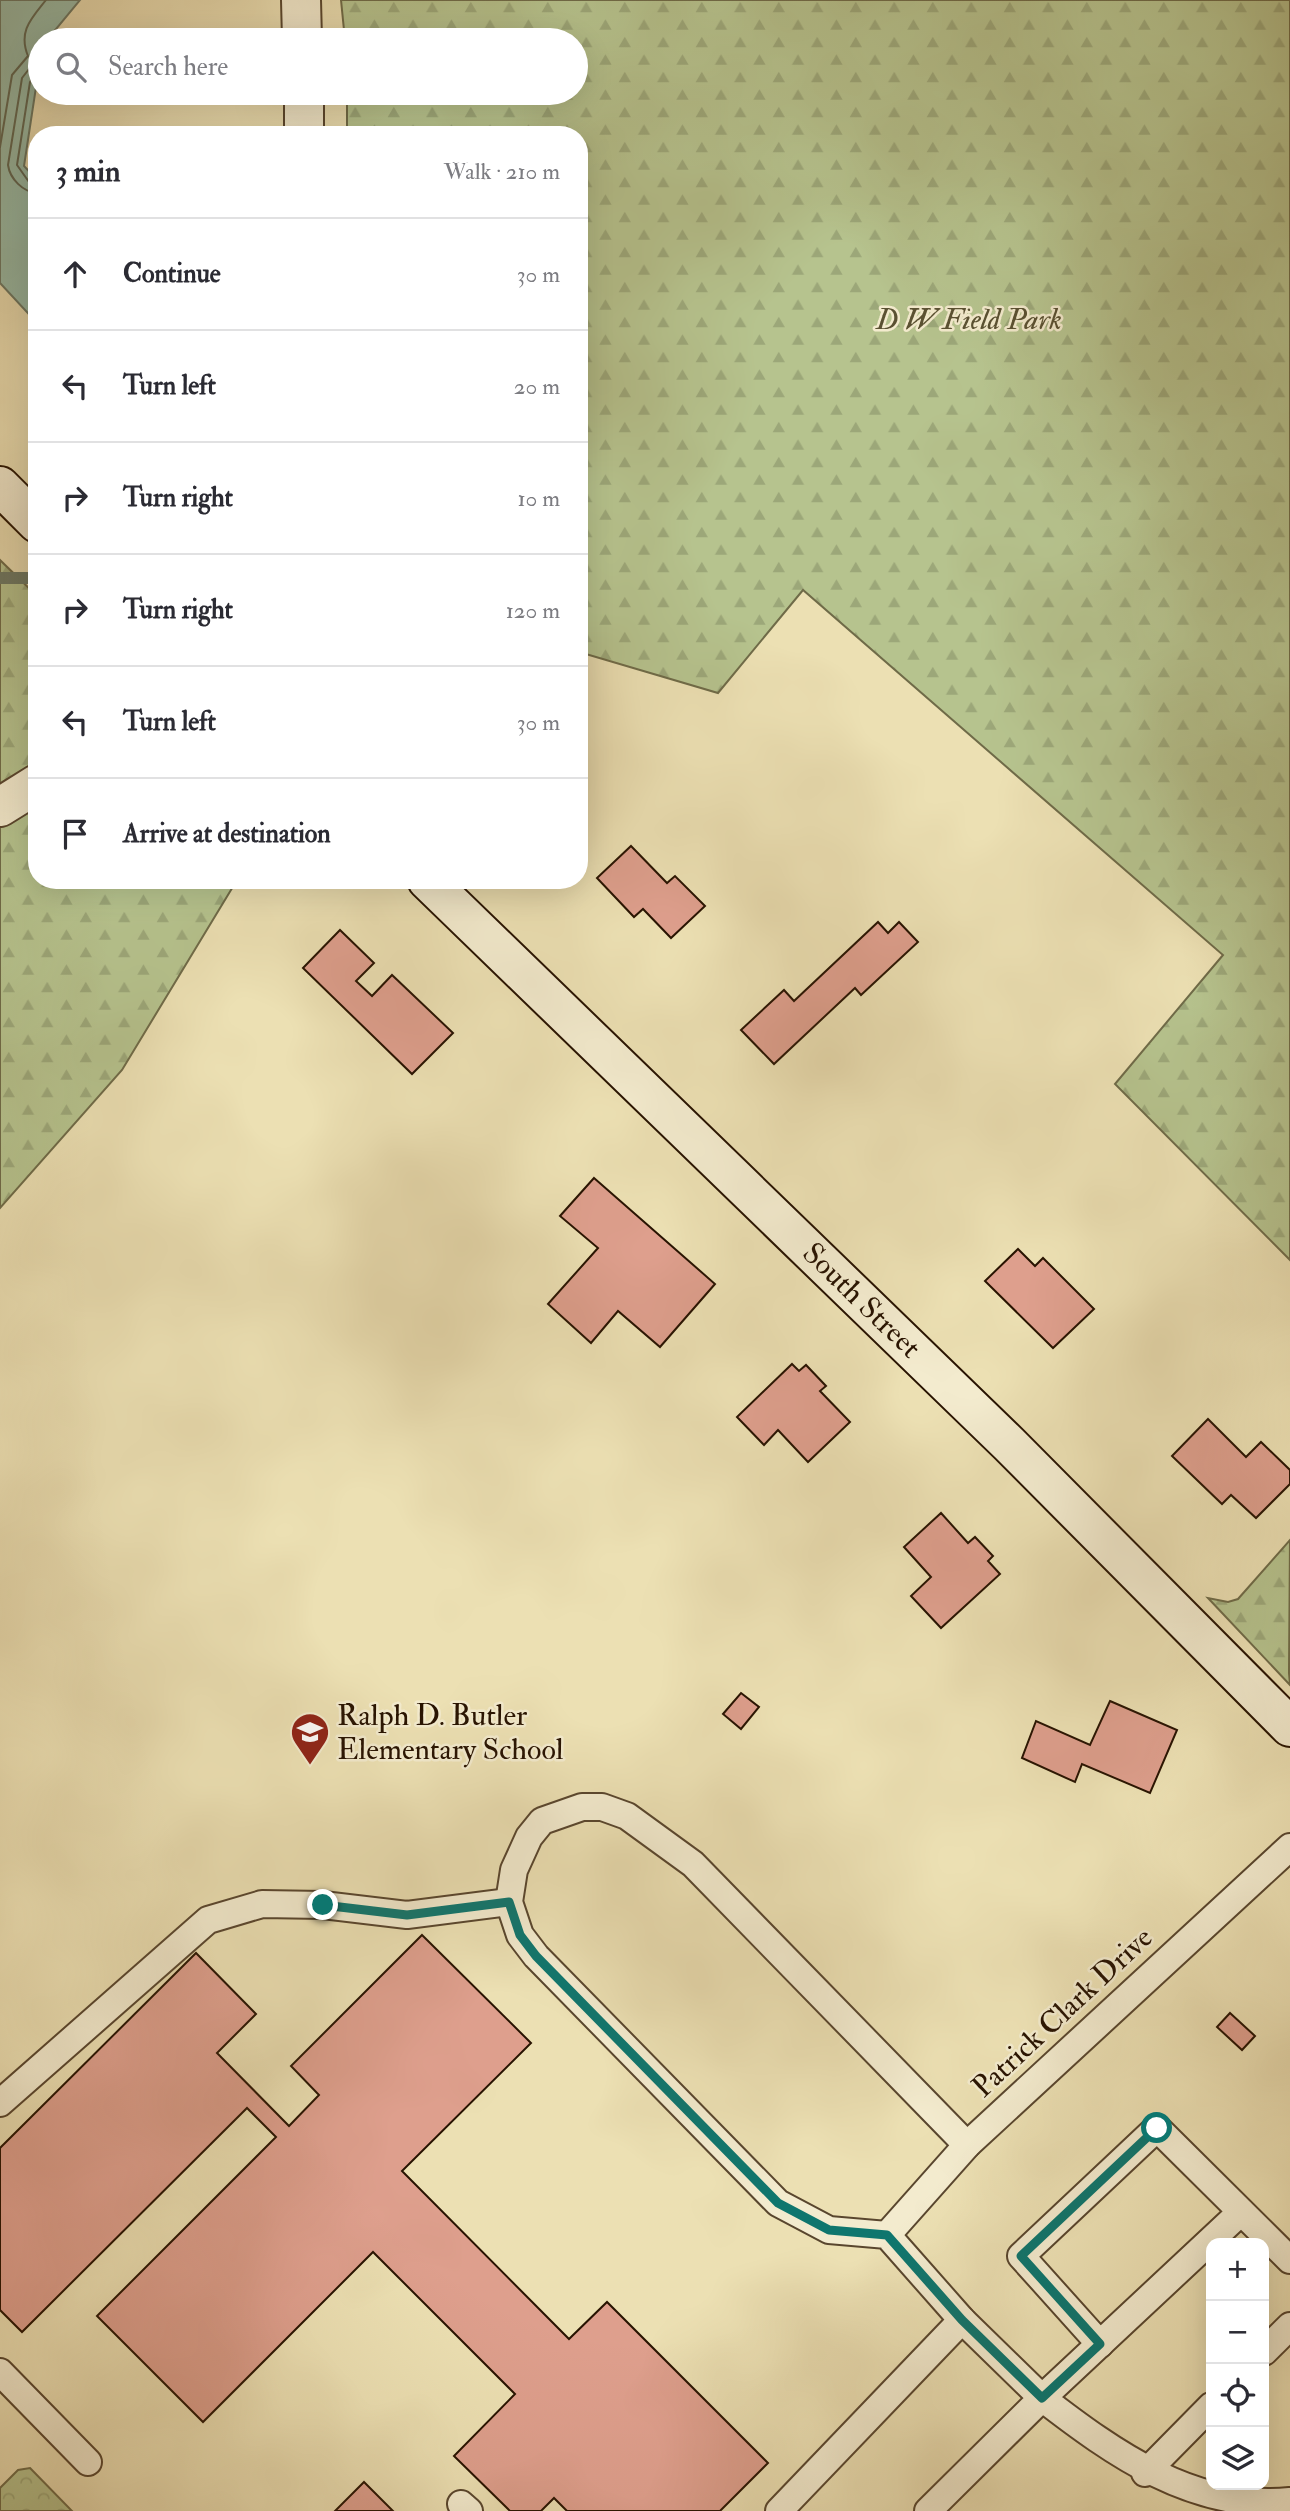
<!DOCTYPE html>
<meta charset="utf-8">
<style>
:root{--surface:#fff;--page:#f2f2f3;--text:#2b2b33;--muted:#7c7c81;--line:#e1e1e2}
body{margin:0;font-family:"IM FELL Double Pica",serif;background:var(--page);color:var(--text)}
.controls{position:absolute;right:21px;bottom:21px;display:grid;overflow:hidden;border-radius:14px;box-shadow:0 7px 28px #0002}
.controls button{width:63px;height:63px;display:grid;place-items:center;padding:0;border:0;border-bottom:2px solid var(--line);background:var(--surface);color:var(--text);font:35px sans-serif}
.stop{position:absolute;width:21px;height:21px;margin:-16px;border:5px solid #0f766e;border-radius:50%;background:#fff}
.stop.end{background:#0f766e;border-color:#fff;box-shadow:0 2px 7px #0008}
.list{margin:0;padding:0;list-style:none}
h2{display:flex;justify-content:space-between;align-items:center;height:91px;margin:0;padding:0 28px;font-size:30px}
h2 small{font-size:23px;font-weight:400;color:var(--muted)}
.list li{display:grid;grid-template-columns:46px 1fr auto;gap:21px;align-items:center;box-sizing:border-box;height:112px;padding:0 28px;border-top:2px solid var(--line)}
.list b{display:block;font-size:26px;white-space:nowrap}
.list em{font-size:23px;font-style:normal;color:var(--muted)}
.icon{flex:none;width:38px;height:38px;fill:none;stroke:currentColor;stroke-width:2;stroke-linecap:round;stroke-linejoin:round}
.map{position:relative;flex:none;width:1290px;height:2511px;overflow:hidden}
.search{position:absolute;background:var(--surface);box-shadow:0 7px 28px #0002;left:28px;top:28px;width:560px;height:77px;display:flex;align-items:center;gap:18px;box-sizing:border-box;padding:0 24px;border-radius:38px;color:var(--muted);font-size:26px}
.panel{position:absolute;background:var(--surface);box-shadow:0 7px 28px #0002;left:28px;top:126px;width:560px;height:763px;border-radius:28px}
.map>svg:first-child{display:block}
.forest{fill:url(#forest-firs);stroke:#6f6b48;stroke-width:2}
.park{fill:url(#park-crowns);stroke:#6f6b48;stroke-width:2}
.water{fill:#99bda9;stroke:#6c7966;stroke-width:2}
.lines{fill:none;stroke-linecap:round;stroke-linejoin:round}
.shore{stroke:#606855;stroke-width:2}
.stream{stroke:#6c7966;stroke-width:12}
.building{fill:#de9f8d;stroke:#281301;stroke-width:2}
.lane-casing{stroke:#59462e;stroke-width:30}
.street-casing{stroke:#59462e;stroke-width:42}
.secondary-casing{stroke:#281301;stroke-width:42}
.lane{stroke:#f3ebce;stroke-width:26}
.street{stroke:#f3ebce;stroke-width:38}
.secondary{stroke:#f3ebce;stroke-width:38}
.route{stroke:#0f766e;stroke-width:9}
.labels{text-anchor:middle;stroke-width:5;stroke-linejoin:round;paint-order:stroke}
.park-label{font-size:30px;font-style:italic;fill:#5a5132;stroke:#f3ebce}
.street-label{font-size:30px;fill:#281301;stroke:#f3ebce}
.poi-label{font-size:30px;fill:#281301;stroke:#f3ebce;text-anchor:start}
</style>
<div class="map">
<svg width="1290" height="2511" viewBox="0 0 1290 2511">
<defs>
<pattern id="forest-firs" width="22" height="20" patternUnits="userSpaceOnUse" patternTransform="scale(1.75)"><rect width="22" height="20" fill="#b6c38e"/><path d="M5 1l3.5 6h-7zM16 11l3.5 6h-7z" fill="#9ca779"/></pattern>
<pattern id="park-crowns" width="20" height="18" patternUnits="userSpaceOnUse" patternTransform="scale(1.75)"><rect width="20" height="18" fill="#b6c38e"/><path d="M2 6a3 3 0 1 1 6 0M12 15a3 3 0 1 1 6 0" fill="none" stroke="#9ca779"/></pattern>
</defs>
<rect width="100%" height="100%" fill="#ece0b3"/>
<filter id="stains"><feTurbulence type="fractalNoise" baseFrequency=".00286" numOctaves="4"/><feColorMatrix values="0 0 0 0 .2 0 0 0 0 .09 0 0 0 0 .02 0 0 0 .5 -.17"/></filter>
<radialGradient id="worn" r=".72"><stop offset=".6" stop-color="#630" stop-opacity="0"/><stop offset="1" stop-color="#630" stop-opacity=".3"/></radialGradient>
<!-- forest -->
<g class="forest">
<polygon points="341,0 1290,0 1290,1260 1115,1084 1223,955 803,590 718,693 579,652 579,135 347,135 347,93 576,93 576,40 345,40"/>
<polygon points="0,560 37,596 37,880 237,880 122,1070 0,1208"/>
<polygon points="1290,1540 1289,1673 1290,1685 1208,1598 1228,1602 1238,1599"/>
</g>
<!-- park -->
<polygon class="park" points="30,2468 72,2511 0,2511 0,2488 18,2470"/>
<!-- water -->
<polygon class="water" points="0,0 80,0 47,40 40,40 40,61 24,166 37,180 37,323 0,283"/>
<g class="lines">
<!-- shore -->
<g class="shore">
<path d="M0,147L12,75L28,56C18,31 31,19 46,0"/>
<polyline points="37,184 29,182 17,165 30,82 34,76 40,75"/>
<path d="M37,193C23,192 10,179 8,165L22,78L29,69L40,66"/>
</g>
<!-- stream -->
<polyline class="stream" points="0,578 28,578"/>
</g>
<!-- building -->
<g class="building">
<polygon points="631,846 667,883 675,876 705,906 671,938 643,909 634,917 597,878"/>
<polygon points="878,922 888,933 899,922 918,942 861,995 855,988 774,1064 741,1030 784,990 794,1001"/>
<polygon points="340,930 374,963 356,981 372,996 392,975 453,1033 412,1074 303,968"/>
<polygon points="594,1178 715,1284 660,1347 618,1311 591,1343 548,1304 598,1248 560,1216"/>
<polygon points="1018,1249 1035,1266 1043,1258 1094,1309 1053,1348 985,1281"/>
<polygon points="792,1364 799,1371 806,1365 826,1386 820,1391 850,1422 808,1462 778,1430 764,1445 737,1417"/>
<polygon points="1208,1419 1246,1457 1261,1442 1290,1470 1290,1484 1256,1518 1231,1495 1222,1504 1172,1456"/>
<polygon points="941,1513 968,1543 975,1537 993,1556 988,1561 1000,1574 941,1628 911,1596 931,1577 904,1547"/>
<polygon points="741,1693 759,1707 741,1729 723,1714"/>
<polygon points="1110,1701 1177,1730 1150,1793 1082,1764 1075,1782 1022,1758 1036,1721 1090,1745"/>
<polygon points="422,1935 531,2043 402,2171 569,2339 607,2302 768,2463 720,2511 567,2511 554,2498 541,2511 510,2511 454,2456 515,2394 373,2252 203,2422 97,2316 276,2137 247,2108 22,2332 0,2310 0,2148 196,1953 256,2014 217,2053 289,2126 319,2095 291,2066"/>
<polygon points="1230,2013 1255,2036 1242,2050 1217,2027"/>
<polygon points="364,2482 393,2511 335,2511"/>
</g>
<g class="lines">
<!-- lane casing -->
<g class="lane-casing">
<g id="lane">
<polyline points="0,2103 208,1920 262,1904 323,1905 407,1915 509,1902"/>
<path d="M1241,2212L1042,2398C1113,2453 1194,2511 1290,2501"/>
<polyline points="887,2235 967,2145 1290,1847"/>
<polyline points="1100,2344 1021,2256 1157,2128 1290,2260"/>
<polyline points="1264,2352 1290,2326"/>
<polyline points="0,2372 88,2462"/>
<polyline points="1145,2473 1211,2406"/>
<polyline points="461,2504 469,2511"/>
<polyline points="779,2511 962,2320"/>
<polyline points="928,2511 1042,2398 962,2320 887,2235 829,2230 778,2203 536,1956 520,1935 509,1902 514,1870 529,1837 542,1821 582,1807 602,1807 627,1816 693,1864 967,2145"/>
</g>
</g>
<!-- street casing -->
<g class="street-casing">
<g id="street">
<polyline points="301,0 302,40"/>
<polyline points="304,93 304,135"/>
<polyline points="0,807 37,784"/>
</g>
</g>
<!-- secondary casing -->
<g class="secondary-casing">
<g id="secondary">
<polyline points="0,486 37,523"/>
<polyline points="427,880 1009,1444 1290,1727"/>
</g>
</g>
<!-- lane -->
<use href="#lane" class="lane"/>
<!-- street -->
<use href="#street" class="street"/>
<!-- secondary -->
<use href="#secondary" class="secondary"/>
</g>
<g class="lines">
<!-- route -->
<polyline class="route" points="323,1905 407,1915 509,1902 520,1935 536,1956 778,2203 829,2230 887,2235 962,2320 1042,2398 1100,2344 1021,2256 1157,2128"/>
</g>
<!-- icons -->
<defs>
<g id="school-pin" transform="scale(2.0125)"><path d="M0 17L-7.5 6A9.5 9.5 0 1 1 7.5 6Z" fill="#8f2418" stroke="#f3ebce"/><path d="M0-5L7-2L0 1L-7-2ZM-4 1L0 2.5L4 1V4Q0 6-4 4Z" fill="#fff"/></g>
</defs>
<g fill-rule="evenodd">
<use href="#school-pin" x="310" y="1732"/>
</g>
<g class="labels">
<!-- park labels -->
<g class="park-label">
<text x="969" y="329">D W Field Park</text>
</g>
<!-- street labels -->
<g class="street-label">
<text transform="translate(862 1300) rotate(44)" y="10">South Street</text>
<text transform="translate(1062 2012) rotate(-43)" y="10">Patrick Clark Drive</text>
</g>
<!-- poi labels -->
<g class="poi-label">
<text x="337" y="1725">Ralph D. Butler<tspan x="337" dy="34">Elementary School</tspan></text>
</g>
</g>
<rect width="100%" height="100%" filter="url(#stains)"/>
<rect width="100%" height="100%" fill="url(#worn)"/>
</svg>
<div class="controls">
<button>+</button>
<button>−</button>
<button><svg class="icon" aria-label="locate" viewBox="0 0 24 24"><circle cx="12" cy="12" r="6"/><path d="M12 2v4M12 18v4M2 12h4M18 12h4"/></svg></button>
<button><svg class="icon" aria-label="layers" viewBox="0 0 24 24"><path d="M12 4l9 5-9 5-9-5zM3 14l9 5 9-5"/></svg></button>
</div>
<div class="stop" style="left:1157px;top:2128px"></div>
<div class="stop end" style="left:323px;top:1905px"></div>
<div class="search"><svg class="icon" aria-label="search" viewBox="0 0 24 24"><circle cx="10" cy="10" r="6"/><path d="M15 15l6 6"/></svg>Search here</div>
<section class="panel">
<h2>3 min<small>Walk · 210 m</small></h2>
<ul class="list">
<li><svg class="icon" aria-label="ahead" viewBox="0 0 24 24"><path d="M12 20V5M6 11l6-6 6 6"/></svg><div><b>Continue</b></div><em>30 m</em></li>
<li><svg class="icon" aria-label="left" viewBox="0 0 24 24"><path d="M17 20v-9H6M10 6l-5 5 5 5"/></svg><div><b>Turn left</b></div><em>20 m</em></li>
<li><svg class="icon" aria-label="right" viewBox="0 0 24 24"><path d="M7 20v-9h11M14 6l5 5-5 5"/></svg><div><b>Turn right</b></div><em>10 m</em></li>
<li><svg class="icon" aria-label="right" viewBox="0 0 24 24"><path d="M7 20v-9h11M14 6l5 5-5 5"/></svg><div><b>Turn right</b></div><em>120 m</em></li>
<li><svg class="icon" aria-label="left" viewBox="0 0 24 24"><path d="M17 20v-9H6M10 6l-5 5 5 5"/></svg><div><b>Turn left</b></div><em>30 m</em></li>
<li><svg class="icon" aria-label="arrive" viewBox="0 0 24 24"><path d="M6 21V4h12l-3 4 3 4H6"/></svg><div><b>Arrive at destination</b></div></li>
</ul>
</section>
</div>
